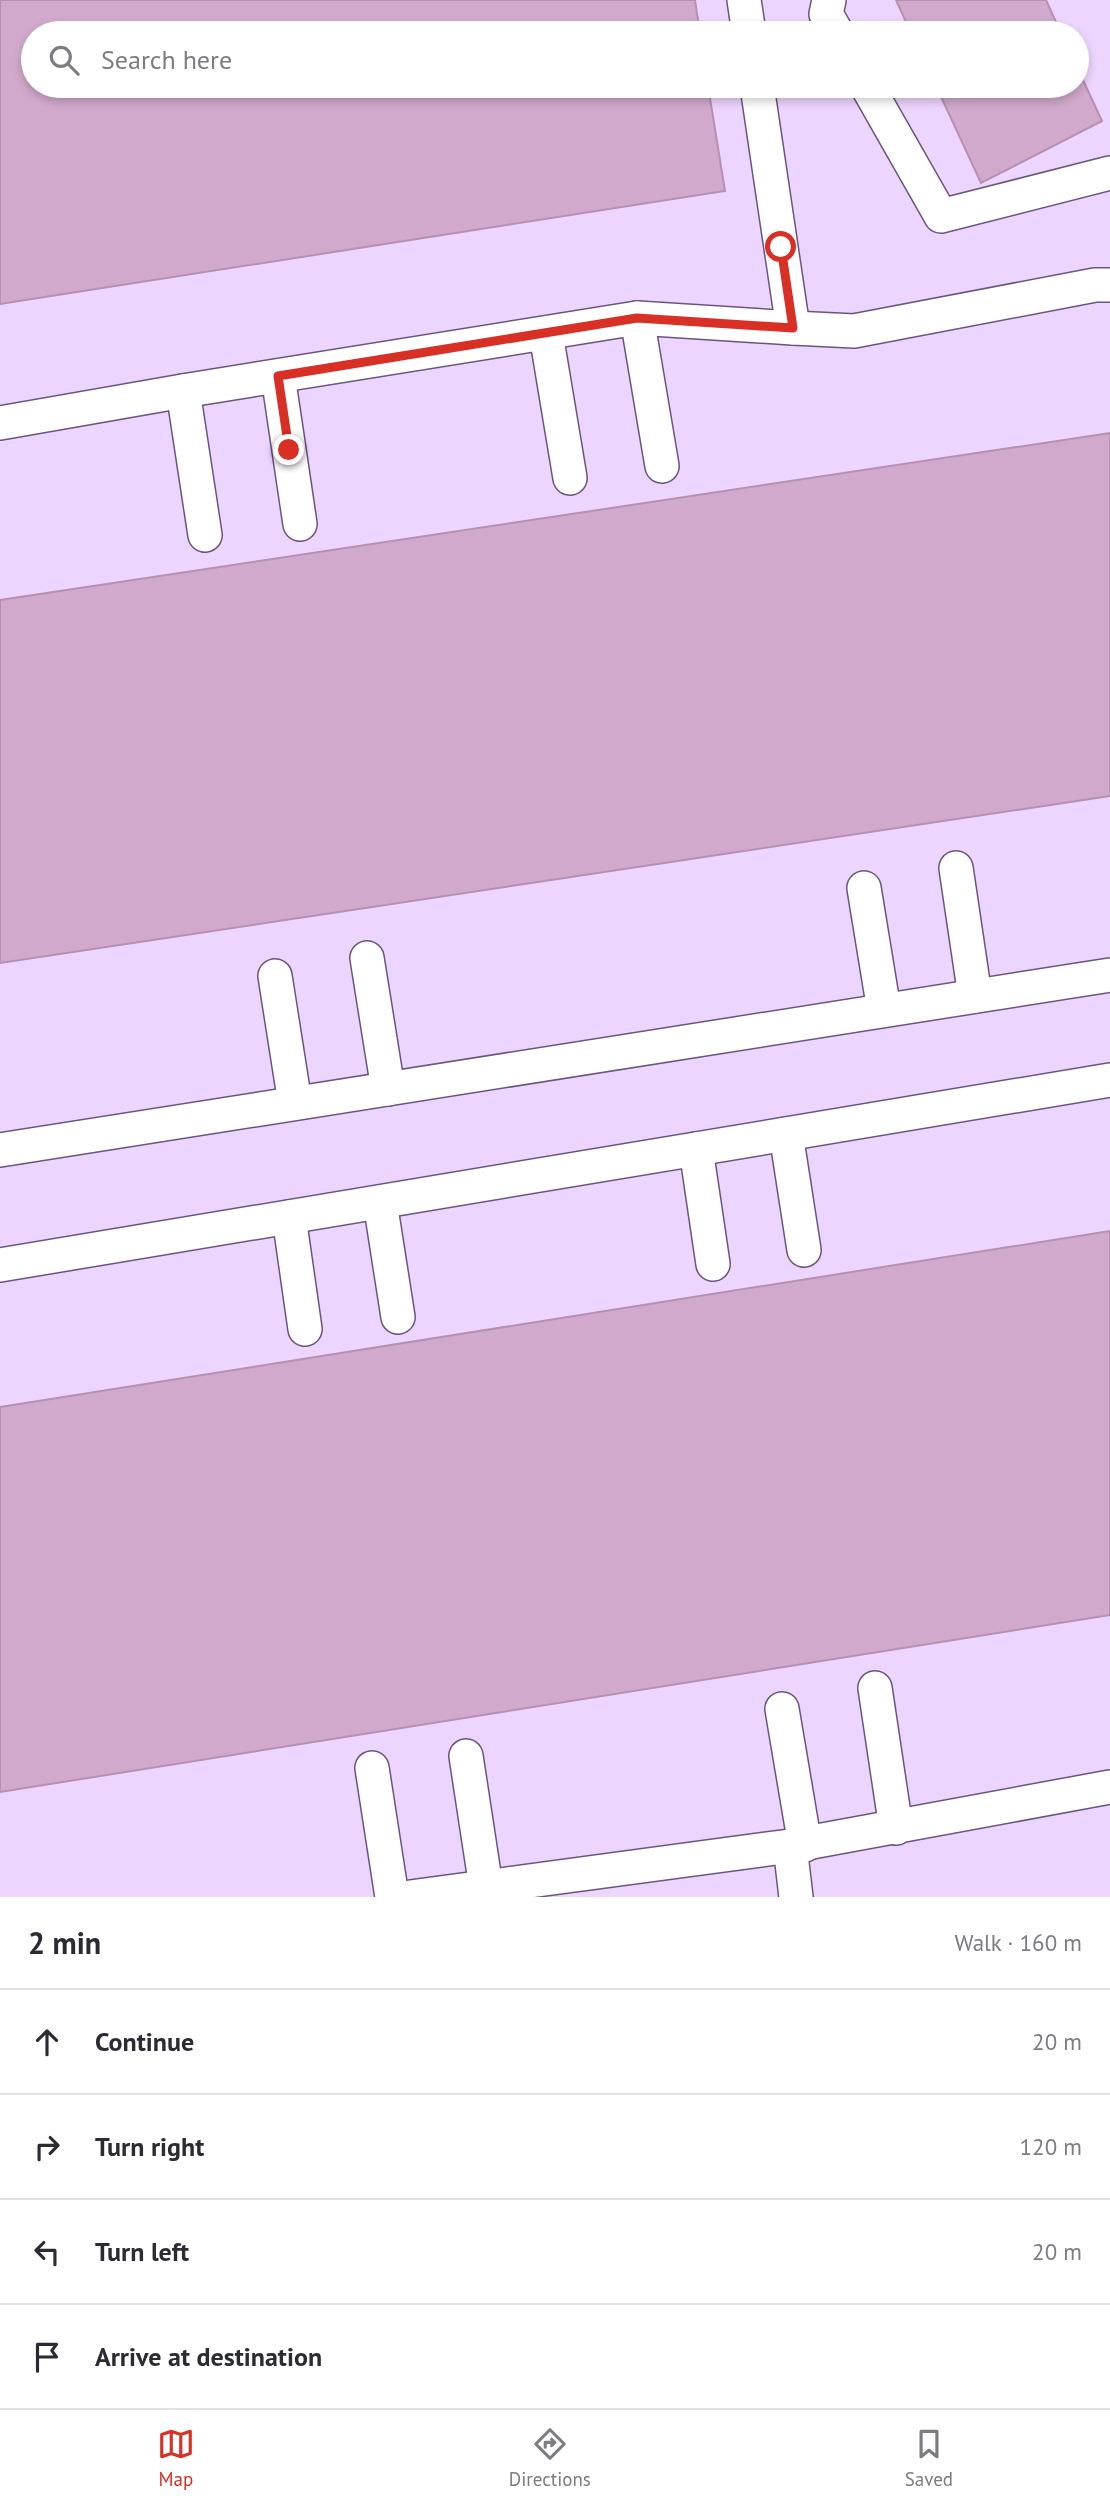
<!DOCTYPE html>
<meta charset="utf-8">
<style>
:root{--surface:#fff;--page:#f7f7f7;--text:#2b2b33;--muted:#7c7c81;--line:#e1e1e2;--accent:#d93025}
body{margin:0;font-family:"PT Sans",sans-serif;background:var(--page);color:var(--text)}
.stop{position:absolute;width:21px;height:21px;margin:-16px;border:5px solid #d93025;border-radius:50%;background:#fff}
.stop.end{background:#d93025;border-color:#fff;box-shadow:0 2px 7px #0008}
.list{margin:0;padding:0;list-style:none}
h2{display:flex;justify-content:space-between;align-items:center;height:91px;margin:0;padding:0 28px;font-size:30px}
h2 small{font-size:23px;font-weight:400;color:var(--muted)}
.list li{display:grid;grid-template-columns:46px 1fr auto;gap:21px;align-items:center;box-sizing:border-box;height:105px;padding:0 28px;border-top:2px solid var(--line)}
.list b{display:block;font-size:26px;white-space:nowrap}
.list em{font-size:23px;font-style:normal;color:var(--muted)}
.icon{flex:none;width:38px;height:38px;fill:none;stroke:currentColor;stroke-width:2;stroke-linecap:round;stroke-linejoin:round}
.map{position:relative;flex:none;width:1110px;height:1897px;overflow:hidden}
.search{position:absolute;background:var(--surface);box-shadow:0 4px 10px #0003;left:21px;right:21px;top:21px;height:77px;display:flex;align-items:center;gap:18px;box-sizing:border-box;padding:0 24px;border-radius:38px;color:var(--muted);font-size:26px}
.sheet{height:511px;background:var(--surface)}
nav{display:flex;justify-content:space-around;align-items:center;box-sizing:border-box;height:98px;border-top:2px solid var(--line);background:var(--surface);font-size:19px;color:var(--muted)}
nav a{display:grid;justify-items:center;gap:4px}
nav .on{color:var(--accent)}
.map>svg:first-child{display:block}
.built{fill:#ecd5fe;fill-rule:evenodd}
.building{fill:#d1a9cc;stroke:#b68fb1;stroke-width:2}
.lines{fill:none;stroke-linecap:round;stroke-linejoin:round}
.minor-casing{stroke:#6c557c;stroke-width:36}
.minor{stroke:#fff;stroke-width:33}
.route{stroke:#d93025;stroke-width:9}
</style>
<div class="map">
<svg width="1110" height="1897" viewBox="0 0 1110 1897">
<rect width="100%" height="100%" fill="#f2e3fe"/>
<!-- built -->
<path class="built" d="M0,0H1110V1897H0ZM33,33H1077V86H33Z"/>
<!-- building -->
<g class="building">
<polygon points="0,0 695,0 700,33 33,33 33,86 708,86 725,191 0,304"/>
<polygon points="896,0 1046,0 1061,33 911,33"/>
<polygon points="1077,67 1102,121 981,183 936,86 1077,86"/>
<polygon points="1110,433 1110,796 0,963 0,600"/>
<polygon points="1110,1231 1110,1615 0,1792 0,1407"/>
</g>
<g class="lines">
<!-- minor casing -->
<g class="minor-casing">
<g id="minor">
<polyline points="744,0 749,33"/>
<polyline points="829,0 826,14 837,33"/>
<polyline points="867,86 941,216 1110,173"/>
<polyline points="637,318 662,466"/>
<polyline points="793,328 854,331 1095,285 1110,285"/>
<polyline points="546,334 570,478"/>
<polyline points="278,376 300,524"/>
<polyline points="183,391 205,535"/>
<polyline points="0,423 183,391 637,318 793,328 757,86"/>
<polyline points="956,868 975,996"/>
<polyline points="864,888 884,1010"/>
<polyline points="367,958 388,1089"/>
<polyline points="275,976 295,1103"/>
<polyline points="786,1134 804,1250"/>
<polyline points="696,1149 713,1264"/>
<polyline points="0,1150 1110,975"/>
<polyline points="380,1202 398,1317"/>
<polyline points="289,1217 305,1329"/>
<polyline points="0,1265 1110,1080"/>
<polyline points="875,1688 896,1828"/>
<polyline points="782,1709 805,1845"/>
<polyline points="466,1756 486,1887"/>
<polyline points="372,1768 392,1897"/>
<polyline points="410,1897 790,1846"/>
<polyline points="796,1897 790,1846 1110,1787"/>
</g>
</g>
<!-- minor -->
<use href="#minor" class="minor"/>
</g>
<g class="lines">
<!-- route -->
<polyline class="route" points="289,450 278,376 637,318 793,328 781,247"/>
</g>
</svg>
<div class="stop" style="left:781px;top:247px"></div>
<div class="stop end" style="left:289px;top:450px"></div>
<div class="search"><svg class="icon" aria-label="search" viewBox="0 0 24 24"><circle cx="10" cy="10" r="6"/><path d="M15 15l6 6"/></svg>Search here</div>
</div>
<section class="sheet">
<h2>2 min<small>Walk · 160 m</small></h2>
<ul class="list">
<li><svg class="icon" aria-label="ahead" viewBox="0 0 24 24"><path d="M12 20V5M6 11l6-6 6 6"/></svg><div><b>Continue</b></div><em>20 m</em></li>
<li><svg class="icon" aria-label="right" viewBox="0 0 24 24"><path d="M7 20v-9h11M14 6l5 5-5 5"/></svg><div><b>Turn right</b></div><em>120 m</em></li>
<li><svg class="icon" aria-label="left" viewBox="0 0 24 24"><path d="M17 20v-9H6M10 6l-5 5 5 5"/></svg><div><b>Turn left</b></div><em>20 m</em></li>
<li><svg class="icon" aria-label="arrive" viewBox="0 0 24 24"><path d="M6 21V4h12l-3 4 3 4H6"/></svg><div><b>Arrive at destination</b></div></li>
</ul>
</section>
<nav>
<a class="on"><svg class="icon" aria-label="map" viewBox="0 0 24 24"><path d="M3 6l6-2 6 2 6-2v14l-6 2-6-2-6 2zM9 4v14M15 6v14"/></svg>Map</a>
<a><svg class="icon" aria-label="directions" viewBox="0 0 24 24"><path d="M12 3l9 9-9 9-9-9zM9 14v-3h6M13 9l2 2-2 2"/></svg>Directions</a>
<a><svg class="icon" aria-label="saved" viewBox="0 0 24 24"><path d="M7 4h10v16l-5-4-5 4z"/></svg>Saved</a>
</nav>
